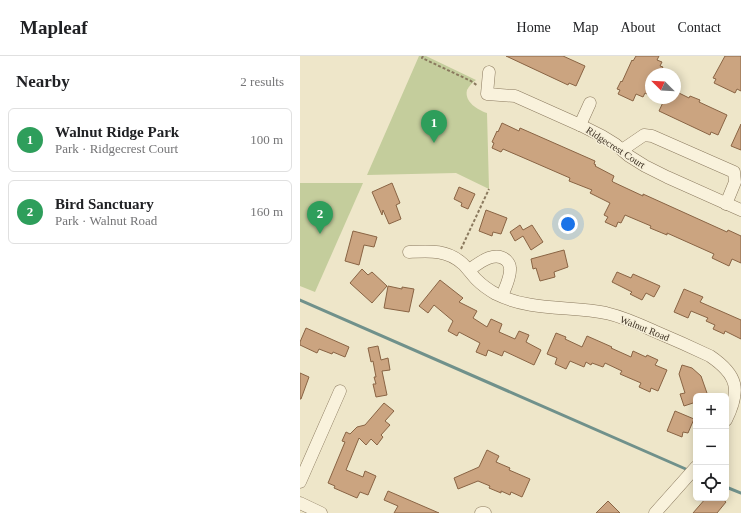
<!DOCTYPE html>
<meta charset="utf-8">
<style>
:root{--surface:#fff;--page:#f2f2f2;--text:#202124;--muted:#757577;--line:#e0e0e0;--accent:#d93025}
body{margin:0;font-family:Georgia,serif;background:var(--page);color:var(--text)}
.controls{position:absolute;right:12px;bottom:12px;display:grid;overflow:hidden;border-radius:6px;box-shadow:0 2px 10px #0003}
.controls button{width:36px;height:36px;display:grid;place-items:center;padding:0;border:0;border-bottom:1px solid var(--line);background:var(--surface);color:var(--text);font:20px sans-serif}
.compass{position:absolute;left:345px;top:12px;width:36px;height:36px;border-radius:50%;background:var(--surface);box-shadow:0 2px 10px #0003;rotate:294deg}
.you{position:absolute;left:268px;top:168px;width:14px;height:14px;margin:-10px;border:3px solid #fff;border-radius:50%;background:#1a73e8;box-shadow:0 0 0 6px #1a73e833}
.badge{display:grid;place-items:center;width:26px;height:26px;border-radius:50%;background:var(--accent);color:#fff;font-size:13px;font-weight:700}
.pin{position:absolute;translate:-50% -33px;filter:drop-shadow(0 1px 2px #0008)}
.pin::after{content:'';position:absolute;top:21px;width:14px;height:12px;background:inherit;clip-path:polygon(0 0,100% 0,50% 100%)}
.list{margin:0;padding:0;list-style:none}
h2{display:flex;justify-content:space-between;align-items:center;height:52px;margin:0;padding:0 16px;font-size:17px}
h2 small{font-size:13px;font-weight:400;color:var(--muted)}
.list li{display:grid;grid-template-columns:26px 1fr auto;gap:12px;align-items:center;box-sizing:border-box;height:64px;margin:0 8px 8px;padding:0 8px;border:1px solid var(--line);border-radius:6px}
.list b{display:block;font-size:15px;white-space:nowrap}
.list p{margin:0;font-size:13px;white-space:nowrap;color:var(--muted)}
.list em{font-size:13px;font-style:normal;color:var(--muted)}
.icon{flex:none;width:22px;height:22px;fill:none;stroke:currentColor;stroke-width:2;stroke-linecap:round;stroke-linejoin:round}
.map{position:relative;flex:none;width:441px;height:457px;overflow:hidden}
header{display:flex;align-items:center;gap:24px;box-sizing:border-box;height:56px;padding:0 20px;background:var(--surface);border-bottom:1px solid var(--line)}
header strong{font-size:19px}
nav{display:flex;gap:22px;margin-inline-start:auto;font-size:14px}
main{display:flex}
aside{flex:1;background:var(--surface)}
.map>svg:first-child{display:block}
.green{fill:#c4cd9c}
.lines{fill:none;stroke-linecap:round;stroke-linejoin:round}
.stream{stroke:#70918b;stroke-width:3}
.building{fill:#cba480;stroke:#896444}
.minor-casing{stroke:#8a795e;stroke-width:13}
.path{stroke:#8a795e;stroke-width:2;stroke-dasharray:3 2;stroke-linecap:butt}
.minor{stroke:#f9f2dc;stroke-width:12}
.labels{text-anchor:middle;stroke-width:3;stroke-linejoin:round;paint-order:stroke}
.street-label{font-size:10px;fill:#3b2f21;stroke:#f6efd8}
</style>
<header>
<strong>Mapleaf</strong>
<nav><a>Home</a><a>Map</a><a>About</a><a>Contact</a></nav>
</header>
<main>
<aside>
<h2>Nearby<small>2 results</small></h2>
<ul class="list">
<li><span class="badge" style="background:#2e9e5b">1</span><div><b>Walnut Ridge Park</b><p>Park · Ridgecrest Court</p></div><em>100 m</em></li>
<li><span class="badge" style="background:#2e9e5b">2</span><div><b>Bird Sanctuary</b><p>Park · Walnut Road</p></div><em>160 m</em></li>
</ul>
</aside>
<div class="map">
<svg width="441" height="457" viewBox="0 0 441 457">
<rect width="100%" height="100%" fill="#eee6c9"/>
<!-- green -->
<g class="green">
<path d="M119,0H126L176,24C173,26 169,30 167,34C164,46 178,54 187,57L189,133L156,117L67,119Z"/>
<polygon points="0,127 63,127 15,236 0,230"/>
</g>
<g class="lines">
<!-- stream -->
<g class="stream">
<polyline points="0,244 388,414"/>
<polyline points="426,431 441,437"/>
</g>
</g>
<!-- building -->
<g class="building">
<polygon points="206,0 263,0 285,10 276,30 269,27 268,29"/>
<polygon points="336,0 359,0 357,4 362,6 360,10 363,11 359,18 351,18 351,30 347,38 345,37 343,41 336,38 333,45 318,38 320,34 317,33 321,25 322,26 332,4 333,5"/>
<polygon points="425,0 441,0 441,35 437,33 435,37 414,27 416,23 413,22"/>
<polygon points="375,35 389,42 390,40 400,44 399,46 427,59 418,79 411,76 410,79 359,55 365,42 375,42"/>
<polygon points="202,67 219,75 220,72 295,105 294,108 296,109 295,110 314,120 312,125 313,126 343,140 343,138 427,176 428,174 441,180 441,207 432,203 429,210 412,202 414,198 367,177 367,179 350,172 351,170 325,159 321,167 318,166 316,171 305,166 308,161 304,159 310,147 290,137 292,134 269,125 270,122 224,102 203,93 201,96 192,92 194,87 192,86 197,75 198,76"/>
<polygon points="441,68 441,94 431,90"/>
<polygon points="92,127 100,147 96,149 101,163 89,168 83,154 82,159 72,136"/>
<polygon points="159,131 175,138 168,153 161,150 162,147 154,143"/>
<polygon points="186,154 207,162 201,178 193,176 192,180 179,175"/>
<polygon points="220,169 223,174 232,169 243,186 231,194 223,180 215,185 210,176"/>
<polygon points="53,175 77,181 74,191 64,189 59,209 45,205"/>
<polygon points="264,194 268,211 254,216 255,221 240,225 236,212 233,213 231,203"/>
<polygon points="62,213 68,219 72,216 87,230 72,247 50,227"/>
<polygon points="317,216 331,222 333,218 360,230 354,241 346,237 342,244 330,238 332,236 312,226"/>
<polygon points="140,224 163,242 159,246 177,255 173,262 187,271 191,263 202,268 199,276 215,283 219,275 229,279 226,286 241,294 234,309 204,295 202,300 188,294 186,300 176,296 180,287 159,276 157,280 148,275 153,265 134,249 128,257 119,250"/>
<polygon points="88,230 102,233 102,231 114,233 109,256 84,252"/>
<polygon points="384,233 403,241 400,246 441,264 441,283 425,275 424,278 413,273 415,269 406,265 408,262 391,255 388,262 374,256"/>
<polygon points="6,272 49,291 45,301 33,296 32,298 19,293 17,297 0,289 0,286"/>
<polygon points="256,277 266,281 265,283 282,291 287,280 312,291 311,292 331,301 333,295 346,301 347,299 358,304 355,309 367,314 358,335 351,332 350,336 339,331 341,327 320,318 322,315 305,307 303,311 292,307 291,309 286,306 284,311 270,305 266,313 255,308 257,302 247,298"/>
<polygon points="78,290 81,304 88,302 90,314 82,315 87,339 76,341 73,328 76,328 74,321 76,321 73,305 71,306 68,292"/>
<polygon points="382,309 392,312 401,320 408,340 396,340 396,346 384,350 380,338 385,337 379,318"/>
<polygon points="0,317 9,321 1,343 0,343"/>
<polygon points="84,347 94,355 85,365 90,369 81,379 83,381 77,389 71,383 66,389 59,382 46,414 63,421 65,415 76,420 68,439 60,436 57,442 34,432 35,430 28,427 45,386 42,385 46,376 50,378 57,371 65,369"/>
<polygon points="375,355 394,363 388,377 383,376 382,381 367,375"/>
<polygon points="187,394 199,400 196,406 210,412 209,414 230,423 222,441 211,436 210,439 201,435 201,437 189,432 190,430 178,425 158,433 154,422 179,411"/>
<polygon points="88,435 139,457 94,457 98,450 84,444"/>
<polygon points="406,442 421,442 426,446 417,457 393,457"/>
<polygon points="308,445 320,457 296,457"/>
</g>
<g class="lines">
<!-- minor casing -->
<g class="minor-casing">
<g id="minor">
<polyline points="189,16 187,38 215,40 280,69 302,80 315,88 329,100 345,110 367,121 441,154"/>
<polyline points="280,69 290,47"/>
<polyline points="322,94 344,79 352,80 434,116 435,126 426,148"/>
<path d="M109,196C128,195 147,193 163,208C168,213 172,219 177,224C182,229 189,234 196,238C230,255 270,250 306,257C323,261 339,268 354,275C373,283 391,291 410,300C438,319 441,334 426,364"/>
<path d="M169,214C178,208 194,194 206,204C208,206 210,209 210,212C211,221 205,232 202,240"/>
<polyline points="0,426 40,335"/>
<polyline points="0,447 21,457"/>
<polyline points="181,457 185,457"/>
<polyline points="355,457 396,411"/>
</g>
</g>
<!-- path -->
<g class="path">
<polyline points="123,0 122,2 171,25 178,30"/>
<polyline points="161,193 189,133"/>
</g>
<!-- minor -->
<use href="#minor" class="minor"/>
</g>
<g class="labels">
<!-- street labels -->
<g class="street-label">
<text transform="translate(316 91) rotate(33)" y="4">Ridgecrest Court</text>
<text transform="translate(345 272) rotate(22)" y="4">Walnut Road</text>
</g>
</g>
</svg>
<div class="controls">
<button>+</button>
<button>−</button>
<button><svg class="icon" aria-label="locate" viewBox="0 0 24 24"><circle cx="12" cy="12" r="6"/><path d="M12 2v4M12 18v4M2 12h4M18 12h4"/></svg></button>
</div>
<svg class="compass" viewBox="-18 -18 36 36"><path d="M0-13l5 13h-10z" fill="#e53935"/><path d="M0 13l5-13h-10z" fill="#757577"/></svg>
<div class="you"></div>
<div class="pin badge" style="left:134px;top:87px;background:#2e9e5b">1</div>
<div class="pin badge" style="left:20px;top:178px;background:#2e9e5b">2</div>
</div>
</main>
